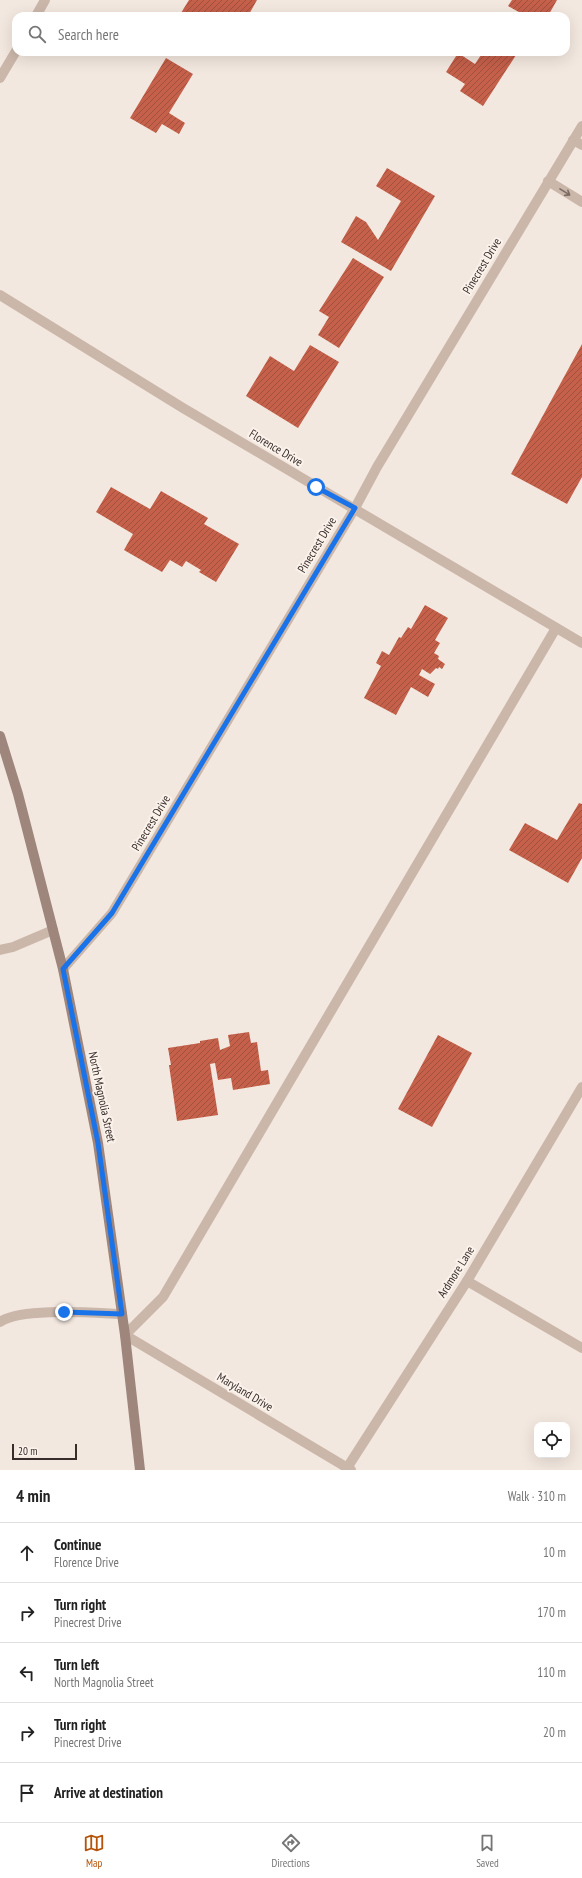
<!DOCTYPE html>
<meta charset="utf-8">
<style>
:root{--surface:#fff;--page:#f2f2f2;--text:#222;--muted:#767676;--line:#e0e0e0;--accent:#b45309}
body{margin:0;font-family:"PT Sans Narrow",sans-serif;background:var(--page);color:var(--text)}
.controls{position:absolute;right:12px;bottom:12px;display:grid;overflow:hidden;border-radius:8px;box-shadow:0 4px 16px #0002}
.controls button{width:36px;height:36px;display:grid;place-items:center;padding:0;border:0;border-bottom:1px solid var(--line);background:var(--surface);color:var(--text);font:20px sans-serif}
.scale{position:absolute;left:12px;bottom:10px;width:65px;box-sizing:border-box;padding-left:4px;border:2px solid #392d2a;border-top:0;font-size:11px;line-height:14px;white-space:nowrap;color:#392d2a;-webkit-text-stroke:3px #faf2eb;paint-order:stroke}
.stop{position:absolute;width:12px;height:12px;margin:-9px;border:3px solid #1a73e8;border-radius:50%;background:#fff}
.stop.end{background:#1a73e8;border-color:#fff;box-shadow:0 1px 4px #0008}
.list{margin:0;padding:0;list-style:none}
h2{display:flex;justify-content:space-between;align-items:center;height:52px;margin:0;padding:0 16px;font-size:17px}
h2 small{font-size:13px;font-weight:400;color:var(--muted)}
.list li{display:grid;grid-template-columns:26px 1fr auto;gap:12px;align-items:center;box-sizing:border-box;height:60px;padding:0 16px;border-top:1px solid var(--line)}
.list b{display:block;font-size:15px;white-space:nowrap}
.list p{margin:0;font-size:13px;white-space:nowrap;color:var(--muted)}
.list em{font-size:13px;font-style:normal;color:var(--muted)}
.icon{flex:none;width:22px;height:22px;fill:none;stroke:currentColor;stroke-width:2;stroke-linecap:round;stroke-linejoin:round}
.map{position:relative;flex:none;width:582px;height:1470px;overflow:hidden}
.search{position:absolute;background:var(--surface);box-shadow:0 4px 16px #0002;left:12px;right:12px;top:12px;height:44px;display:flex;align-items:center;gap:10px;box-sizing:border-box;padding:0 14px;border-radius:12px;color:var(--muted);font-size:15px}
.sheet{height:352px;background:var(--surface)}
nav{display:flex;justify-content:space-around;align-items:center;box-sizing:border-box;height:56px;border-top:1px solid var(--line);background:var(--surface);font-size:11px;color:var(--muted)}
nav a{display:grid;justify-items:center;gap:2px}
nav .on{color:var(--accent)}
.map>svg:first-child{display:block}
.building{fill:url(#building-hatch)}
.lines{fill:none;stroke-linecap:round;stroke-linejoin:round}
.lane{stroke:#cbb7aa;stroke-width:10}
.street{stroke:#cbb7aa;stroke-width:10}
.secondary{stroke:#9f867c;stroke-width:10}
.oneway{stroke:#7b6b64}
.route{stroke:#1a73e8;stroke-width:5}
.labels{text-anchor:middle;stroke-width:4;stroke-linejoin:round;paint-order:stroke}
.street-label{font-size:12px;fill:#392d2a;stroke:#faf2eb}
</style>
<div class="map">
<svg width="582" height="1470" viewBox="0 0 582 1470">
<defs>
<pattern id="building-hatch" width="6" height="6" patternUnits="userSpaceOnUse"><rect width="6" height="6" fill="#c5604a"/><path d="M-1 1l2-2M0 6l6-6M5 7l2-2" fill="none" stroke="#a1503e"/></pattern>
</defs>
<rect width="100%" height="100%" fill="#f3e8df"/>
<!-- building -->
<g class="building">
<polygon points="189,0 257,0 248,16 186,16 181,13"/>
<polygon points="512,0 557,0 548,16 526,16 508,6"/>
<polygon points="483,52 518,52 483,106 460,91 465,84 446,72 458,53 475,64"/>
<polygon points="166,58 193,74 169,113 185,123 179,134 162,124 156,133 130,118"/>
<polygon points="387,168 435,196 391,271 341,242 356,216 366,222 378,240 401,201 376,186"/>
<polygon points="353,258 384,277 339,348 318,335 329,317 319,311"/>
<polygon points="582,344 582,477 567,504 511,474"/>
<polygon points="310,345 339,362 298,428 246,396 270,356 294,371"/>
<polygon points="111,487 150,509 161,491 208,518 204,524 239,544 216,582 199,572 201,570 186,561 182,567 170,560 162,572 124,550 133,534 96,512"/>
<polygon points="425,605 448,618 435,640 440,643 434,653 439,656 438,659 445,664 442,669 439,667 438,669 436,668 430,674 422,669 419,675 435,684 428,697 411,687 396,715 364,698 381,666 376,663 382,651 389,655 399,637 401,638 408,627 411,629"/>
<polygon points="579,803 582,804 582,858 568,883 509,850 525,823 557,840"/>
<polygon points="249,1032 251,1043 257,1042 261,1071 268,1070 270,1084 233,1090 231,1078 218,1080 215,1063 210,1064 218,1115 177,1121 169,1065 171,1065 168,1048 200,1043 200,1041 218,1038 220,1050 230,1046 228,1035"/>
<polygon points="438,1035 472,1053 432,1127 398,1109"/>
</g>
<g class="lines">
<!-- lane -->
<g class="lane">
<polyline points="573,140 582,145"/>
<polyline points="548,181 582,202"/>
<polyline points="467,1281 582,1348"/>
<polyline points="125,1335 163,1297 556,628"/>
</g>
<!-- street -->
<g class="street">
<polyline points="36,16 45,0"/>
<polyline points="0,78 16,51"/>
<polyline points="0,295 183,408 582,643"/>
<polyline points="0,950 13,947 53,930"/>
<polyline points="63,969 112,913 355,508 377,467 582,126"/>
<path d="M0,1322C21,1307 95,1313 122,1314"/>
<polyline points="125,1335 351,1470"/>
<polyline points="347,1468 467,1281 582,1087"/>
</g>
<!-- secondary -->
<polyline class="secondary" points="0,736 18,794 63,969 98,1143 125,1335 140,1470"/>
</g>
<!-- one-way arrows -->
<defs><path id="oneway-shaft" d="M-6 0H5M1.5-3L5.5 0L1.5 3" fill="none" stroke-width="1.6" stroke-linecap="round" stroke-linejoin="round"/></defs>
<use class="oneway" href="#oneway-shaft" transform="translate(565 192) rotate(32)"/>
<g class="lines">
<!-- route -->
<polyline class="route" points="64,1312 122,1314 98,1143 63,969 112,913 355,508 316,487"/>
</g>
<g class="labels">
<!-- street labels -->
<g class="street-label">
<text transform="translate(482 266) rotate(-59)" y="4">Pinecrest Drive</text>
<text transform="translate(276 448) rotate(31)" y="4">Florence Drive</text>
<text transform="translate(317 545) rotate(-59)" y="4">Pinecrest Drive</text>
<text transform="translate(151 823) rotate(-59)" y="4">Pinecrest Drive</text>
<text transform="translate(102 1097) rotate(78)" y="4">North Magnolia Street</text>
<text transform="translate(456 1272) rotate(-58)" y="4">Ardmore Lane</text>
<text transform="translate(245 1392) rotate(31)" y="4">Maryland Drive</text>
</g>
</g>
</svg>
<div class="controls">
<button><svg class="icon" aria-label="locate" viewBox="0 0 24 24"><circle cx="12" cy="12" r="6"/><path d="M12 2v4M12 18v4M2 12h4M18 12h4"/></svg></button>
</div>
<div class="scale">20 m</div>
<div class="stop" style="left:316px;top:487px"></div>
<div class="stop end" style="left:64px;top:1312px"></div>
<div class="search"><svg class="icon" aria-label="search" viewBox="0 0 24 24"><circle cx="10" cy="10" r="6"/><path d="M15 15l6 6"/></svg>Search here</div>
</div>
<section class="sheet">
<h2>4 min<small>Walk · 310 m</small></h2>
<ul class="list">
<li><svg class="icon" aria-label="ahead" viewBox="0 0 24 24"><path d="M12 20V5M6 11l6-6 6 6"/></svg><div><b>Continue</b><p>Florence Drive</p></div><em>10 m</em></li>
<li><svg class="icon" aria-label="right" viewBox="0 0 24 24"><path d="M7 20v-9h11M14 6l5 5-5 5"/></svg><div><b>Turn right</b><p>Pinecrest Drive</p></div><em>170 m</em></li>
<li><svg class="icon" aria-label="left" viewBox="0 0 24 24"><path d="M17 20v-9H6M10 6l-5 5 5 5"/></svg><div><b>Turn left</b><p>North Magnolia Street</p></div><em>110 m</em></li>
<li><svg class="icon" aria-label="right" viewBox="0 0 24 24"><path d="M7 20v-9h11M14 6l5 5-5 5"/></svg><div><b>Turn right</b><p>Pinecrest Drive</p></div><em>20 m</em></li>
<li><svg class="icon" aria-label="arrive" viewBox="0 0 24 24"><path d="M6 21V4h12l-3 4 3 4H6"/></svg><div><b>Arrive at destination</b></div></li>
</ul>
</section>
<nav>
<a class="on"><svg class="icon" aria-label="map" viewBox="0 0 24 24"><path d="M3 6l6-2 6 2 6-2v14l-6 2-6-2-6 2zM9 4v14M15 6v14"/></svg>Map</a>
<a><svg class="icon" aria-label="directions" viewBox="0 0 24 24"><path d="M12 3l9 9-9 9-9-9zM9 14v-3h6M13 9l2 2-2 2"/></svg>Directions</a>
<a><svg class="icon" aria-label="saved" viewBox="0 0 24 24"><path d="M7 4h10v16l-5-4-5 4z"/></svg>Saved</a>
</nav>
